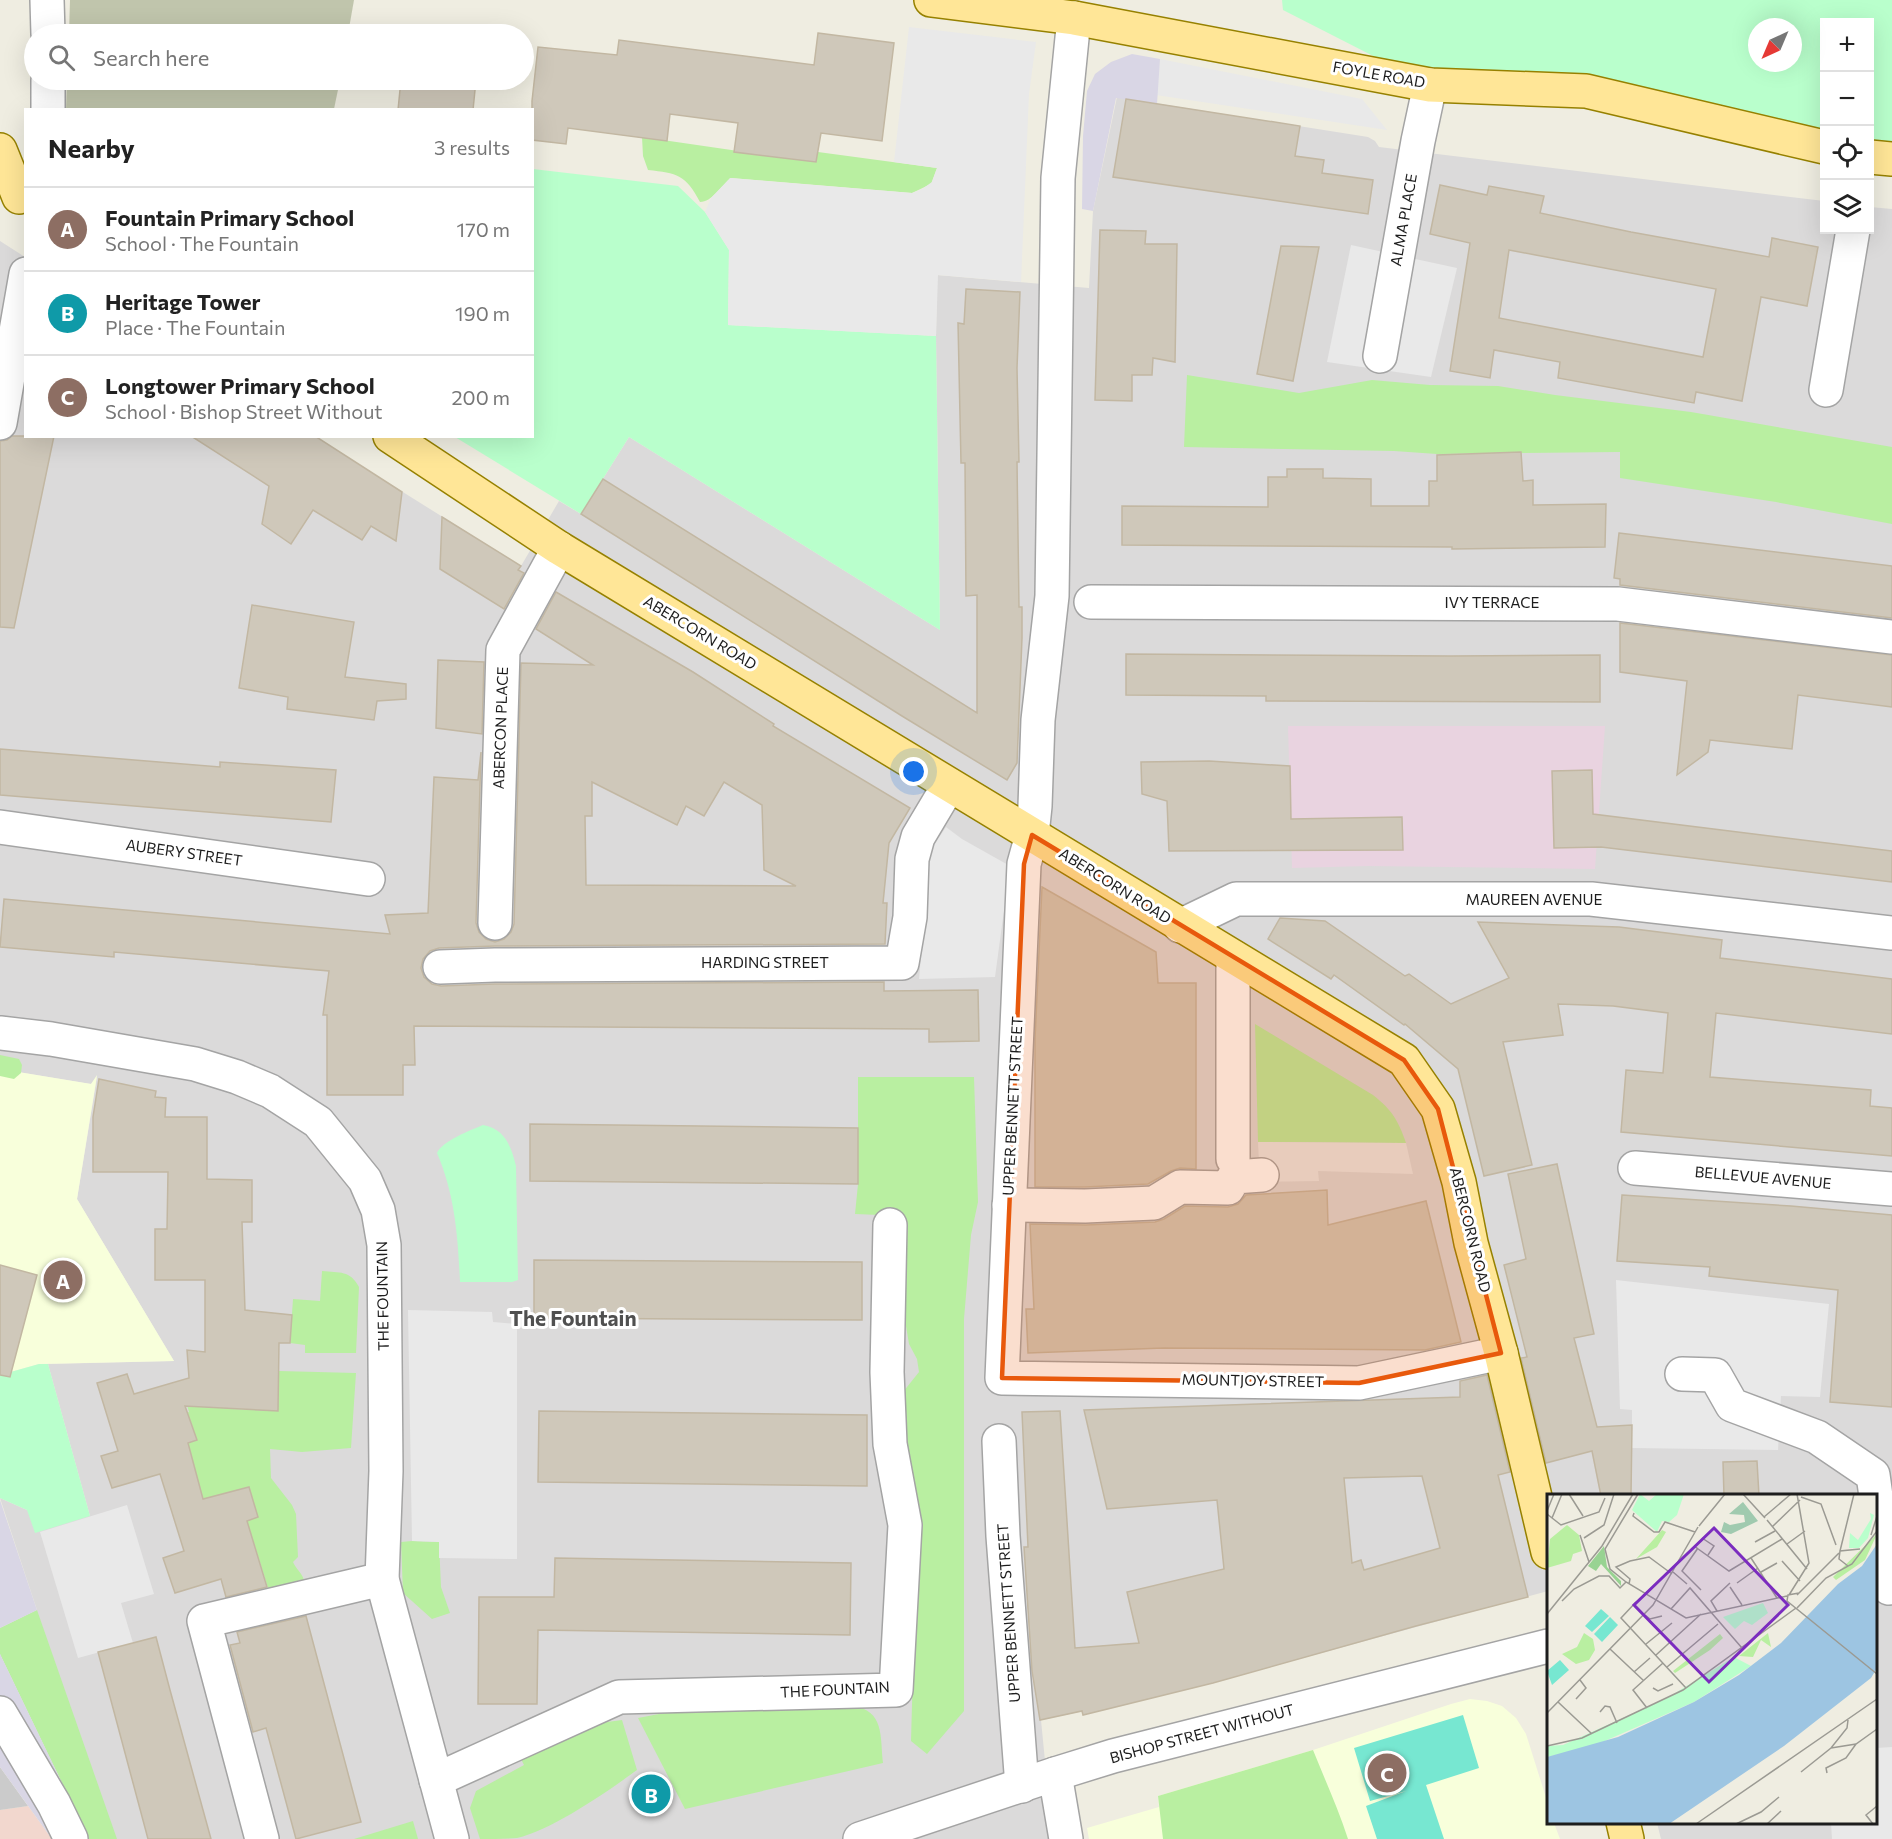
<!DOCTYPE html>
<meta charset="utf-8">
<style>
:root{--surface:#fff;--page:#f6f6f6;--text:#222;--muted:#767676;--line:#e0e0e0;--accent:#0b8043}
body{margin:0;font-family:Commissioner,sans-serif;background:var(--page);color:var(--text)}
.controls{position:absolute;right:18px;top:18px;display:grid;overflow:hidden;border-radius:0px;box-shadow:0 6px 24px #0002}
.controls button{width:54px;height:54px;display:grid;place-items:center;padding:0;border:0;border-bottom:2px solid var(--line);background:var(--surface);color:var(--text);font:30px sans-serif}
.compass{position:absolute;left:1748px;top:18px;width:54px;height:54px;border-radius:50%;background:var(--surface);box-shadow:0 6px 24px #0002;rotate:224deg}
.you{position:absolute;left:914px;top:772px;width:21px;height:21px;margin:-15px;border:4px solid #fff;border-radius:50%;background:#1a73e8;box-shadow:0 0 0 9px #1a73e833}
.badge{display:grid;place-items:center;width:39px;height:39px;border-radius:50%;background:var(--accent);color:#fff;font-size:20px;font-weight:700}
.pin{position:absolute;translate:-50% -50%;border:3px solid #fff;box-shadow:0 2px 6px #0006}
.list{margin:0;padding:0;list-style:none}
h2{display:flex;justify-content:space-between;align-items:center;height:78px;margin:0;padding:0 24px;font-size:26px}
h2 small{font-size:20px;font-weight:400;color:var(--muted)}
.list li{display:grid;grid-template-columns:39px 1fr auto;gap:18px;align-items:center;box-sizing:border-box;height:84px;padding:0 24px;border-top:2px solid var(--line)}
.list b{display:block;font-size:22px;white-space:nowrap}
.list p{margin:0;font-size:20px;white-space:nowrap;color:var(--muted)}
.list em{font-size:20px;font-style:normal;color:var(--muted)}
.icon{flex:none;width:33px;height:33px;fill:none;stroke:currentColor;stroke-width:2;stroke-linecap:round;stroke-linejoin:round}
.map{position:relative;flex:none;width:1892px;height:1839px;overflow:hidden}
.search{position:absolute;background:var(--surface);box-shadow:0 6px 24px #0002;left:24px;top:24px;width:510px;height:66px;display:flex;align-items:center;gap:15px;box-sizing:border-box;padding:0 21px;border-radius:33px;color:var(--muted);font-size:22px}
.panel{position:absolute;background:var(--surface);box-shadow:0 6px 24px #0002;left:24px;top:108px;width:510px;height:330px;border-radius:0px}
.map>svg:first-child{display:block}
.residential{fill:#dbdada}
.commercial{fill:#f2d7ce}
.industrial{fill:#e9d3e0}
.education{fill:#f8ffdb}
.religious{fill:#cbcbcb}
.construction{fill:#c0c5ac}
.grass{fill:#b9efa1}
.park{fill:#b9ffcc;fill-rule:evenodd}
.pitch{fill:#77e7d1}
.parking{fill:#e9e9e9}
.plaza{fill:#d9d6e5}
.building{fill:#cfc8ba;stroke:#c2b7a2;stroke-width:1.5;fill-rule:evenodd}
.lines{fill:none;stroke-linecap:round;stroke-linejoin:round}
.minor-casing{stroke:#a4a4a4;stroke-width:36}
.major-casing{stroke:#968100;stroke-width:36}
.minor{stroke:#fff;stroke-width:33}
.major{stroke:#ffe697;stroke-width:33}
.marked{fill:#e8590c;fill-opacity:0.2;stroke:#e8590c;stroke-width:4.5;stroke-linejoin:round}
.labels{text-anchor:middle;stroke-width:6;stroke-linejoin:round;paint-order:stroke}
.street-label{font-size:15px;fill:#1d1d1d;stroke:#fff}
.district-label{font-size:21px;font-weight:bold;fill:#505050;stroke:#fff}
.inset-road{fill:none;stroke:#9b9a93;stroke-width:1.5}
.view{fill:#7b2cbf;fill-opacity:0.15;stroke:#7b2cbf;stroke-width:3}
.inset-edge{fill:none;stroke:#1d1d1d;stroke-width:3}
</style>
<div class="map">
<svg width="1892" height="1839" viewBox="0 0 1892 1839">
<rect width="100%" height="100%" fill="#efede1"/>
<!-- residential -->
<polygon class="residential" points="1117,97 1368,137 1375,141 1379,147 1824,201 1824,230 1870,230 1870,207 1892,209 1892,1839 1661,1839 1657,1823 1876,1822 1876,1496 1548,1496 1548,1591 1193,1688 1041,1720 1052,1833 1050,1839 89,1839 0,1654 0,1628 37,1610 0,1498 27,1510 90,1516 48,1364 174,1361 77,1199 97,1077 91,1084 0,1069 0,241 25,257 26,436 315,437 521,566 559,501 581,514 629,437 940,630 936,336 937,275 1089,288 1093,211"/>
<!-- commercial -->
<polygon class="commercial" points="28,1806 52,1839 0,1839 0,1810"/>
<!-- industrial -->
<polygon class="industrial" points="1288,726 1605,726 1595,869 1368,866 1292,868"/>
<!-- education -->
<g class="education">
<polygon points="0,1069 91,1084 97,1075 77,1199 174,1361 39,1364 0,1375"/>
<polygon points="1470,1699 1487,1701 1502,1706 1516,1718 1526,1734 1548,1804 1548,1822 1554,1823 1560,1839 1089,1839 1087,1828 1159,1807 1158,1796 1313,1750 1451,1704"/>
</g>
<!-- religious -->
<polygon class="religious" points="0,1767 28,1806 0,1810"/>
<!-- construction -->
<g class="construction">
<polygon points="70,0 354,0 348,34 69,34"/>
<polygon points="67,80 340,80 334,109 66,110"/>
</g>
<!-- grass -->
<g class="grass">
<path d="M642,137L815,162L818,152L937,168L931,184L912,193L731,178C721,186 712,202 700,202C686,175 677,173 648,170L643,156Z"/>
<polygon points="1187,375 1299,393 1372,380 1430,385 1498,386 1555,395 1691,412 1892,447 1892,524 1776,502 1620,478 1620,452 1437,454 1394,451 1184,447"/>
<path d="M1255,1024L1373,1095C1392,1110 1398,1120 1406,1143L1258,1142Z"/>
<polygon points="0,1055 19,1059 22,1065 21,1073 14,1079 0,1076"/>
<polygon points="858,1077 974,1077 978,1202 971,1235 964,1319 964,1711 927,1754 911,1741 917,1521 898,1402 903,1392 919,1372 917,1359 909,1344 904,1314 904,1216 855,1214 858,1184"/>
<path d="M322,1271C340,1273 350,1270 359,1287L356,1353H305V1345L290,1343L293,1299L320,1301Z"/>
<path d="M279,1371L356,1373L351,1448L302,1452L270,1449L271,1478L292,1505L296,1514L298,1557L293,1562C296,1569 302,1573 304,1580L268,1588L254,1543L231,1526L258,1517L249,1487L203,1499L188,1443L197,1440L191,1422L166,1418L189,1412L182,1387L232,1389V1409L278,1411Z"/>
<polygon points="412,1541 439,1542 441,1587 450,1613 432,1619 403,1593 401,1542"/>
<polygon points="37,1610 117,1839 89,1839 0,1654 0,1628"/>
<path d="M852,1706C885,1710 880,1737 883,1763L685,1809L638,1718L680,1710Z"/>
<path d="M622,1720L637,1770C607,1792 552,1830 517,1838C505,1839 491,1839 480,1839L470,1808L476,1791L524,1765L521,1759L600,1723Z"/>
<path d="M1313,1750C1325,1780 1338,1808 1348,1839H1163L1158,1796Z"/>
<polygon points="413,1821 418,1839 354,1839"/>
</g>
<!-- park -->
<g class="park">
<path d="M1282,0H1892V159L1870,157V22H1824V147L1586,91L1430,85L1283,10ZM1757,27H1793V63H1757Z"/>
<polygon points="533,169 678,186 705,212 729,250 728,325 936,336 940,630 629,437 581,514 455,437 532,436"/>
<path d="M483,1125C505,1129 511,1146 516,1166L518,1280L512,1282H460C458,1237 455,1195 437,1153C442,1141 471,1130 483,1125Z"/>
<polygon points="39,1364 48,1364 90,1516 35,1533 27,1510 0,1498 0,1375"/>
</g>
<!-- pitch -->
<polygon class="pitch" points="1463,1715 1479,1768 1426,1785 1444,1839 1377,1839 1366,1806 1406,1791 1370,1801 1354,1748"/>
<!-- parking -->
<g class="parking">
<polygon points="909,27 1036,42 1029,94 1021,282 938,275 936,336 728,325 729,250 705,212 711,198 730,178 912,193 922,189 932,182 937,168 894,162"/>
<polygon points="1160,59 1362,99 1387,130 1156,95"/>
<polygon points="1351,245 1457,268 1431,377 1327,362"/>
<polygon points="946,827 962,839 1010,866 995,977 919,979 930,851"/>
<polygon points="1258,1142 1406,1143 1413,1174 1318,1171 1319,1181 1260,1182"/>
<polygon points="1616,1280 1829,1304 1820,1397 1781,1396 1778,1450 1632,1448 1632,1410 1620,1409"/>
<polygon points="408,1310 492,1312 493,1322 517,1324 517,1559 439,1558 439,1542 412,1541"/>
<polygon points="127,1505 154,1594 121,1603 133,1643 78,1658 40,1532"/>
<polygon points="1892,1747 1892,1839 1832,1839 1831,1823 1876,1822 1876,1748"/>
</g>
<!-- plaza -->
<g class="plaza">
<polygon points="1132,54 1160,59 1157,104 1116,98 1093,211 1082,209 1083,136 1087,91 1095,74 1111,62"/>
<polygon points="0,1500 37,1610 0,1628"/>
<polygon points="0,1654 89,1839 52,1839 0,1767"/>
</g>
<!-- building -->
<g class="building">
<polygon points="818,33 894,43 882,141 821,133 816,162 734,152 738,123 670,114 667,141 568,128 566,144 532,140 532,101 538,47 617,55 619,40 814,65"/>
<polygon points="401,80 476,80 473,110 398,110"/>
<polygon points="1126,99 1300,126 1295,156 1324,160 1322,173 1373,180 1368,214 1113,177"/>
<path d="M1440,185L1487,195L1489,186L1544,196L1540,213L1631,232L1769,257L1772,238L1818,247L1807,306L1761,297L1742,401L1696,392L1694,403L1558,378L1560,362L1494,350L1490,378L1450,371L1470,243L1430,234ZM1509,250L1716,289L1703,357L1499,318Z"/>
<polygon points="1100,230 1146,231 1145,244 1177,244 1175,362 1153,358 1152,375 1132,375 1132,401 1095,400"/>
<polygon points="1281,246 1319,247 1293,381 1257,374"/>
<polygon points="966,289 1020,292 1017,368 1019,462 1017,462 1019,607 1022,607 1022,638 1017,763 1007,780 902,716 581,514 603,479 977,713 977,595 966,596 965,463 961,463 958,323 964,324"/>
<polygon points="12,436 54,436 14,628 0,627 0,441 7,440"/>
<polygon points="191,436 315,436 402,492 396,541 371,526 362,540 313,510 291,544 262,524 269,486"/>
<polygon points="1521,452 1523,481 1533,480 1533,505 1606,504 1605,547 1452,549 1452,547 1122,545 1122,506 1268,507 1268,477 1287,477 1287,469 1323,469 1323,478 1371,479 1371,506 1429,506 1429,481 1437,481 1437,455"/>
<polygon points="442,517 521,566 518,570 524,573 504,609 440,569"/>
<polygon points="1619,533 1892,566 1892,618 1620,585 1620,579 1614,578"/>
<path d="M556,592L693,672L774,724L773,726L910,808L889,843L883,903H887L885,944L495,946L439,948L430,951L423,959L421,968L424,977L432,984L441,986L495,984L884,982V991L978,990L979,1041L929,1042V1029L414,1026L415,1065H403V1095H327V1015H323L329,971L114,952V957L0,947L4,899L390,934L385,915L428,913L434,777L478,780L481,752L476,923L479,932L486,939L495,942L504,939L511,932L514,924L521,663L593,665L536,629ZM592,782L677,825L686,806L704,816L724,782L762,805L764,870L796,886L586,885L585,816H592Z"/>
<polygon points="252,605 354,622 345,677 406,684 406,699 377,701 374,720 287,709 288,697 239,688"/>
<polygon points="1620,623 1892,655 1892,707 1798,695 1792,749 1710,740 1708,752 1677,775 1687,681 1620,672"/>
<polygon points="1126,654 1451,656 1600,655 1600,702 1266,701 1266,696 1126,695"/>
<polygon points="438,660 484,662 482,734 436,728"/>
<polygon points="0,749 220,767 220,762 336,770 331,822 0,795"/>
<polygon points="1209,761 1290,766 1291,819 1402,817 1403,850 1169,851 1167,801 1142,794 1141,762"/>
<polygon points="1592,770 1593,814 1892,851 1892,882 1601,847 1554,848 1552,771"/>
<polygon points="1042,887 1156,952 1158,983 1196,983 1196,1169 1180,1168 1171,1171 1148,1184 1085,1187 1035,1187 1035,1039"/>
<polygon points="1280,918 1325,921 1405,976 1409,974 1451,1004 1509,978 1478,922 1619,927 1722,940 1720,958 1892,979 1892,1034 1716,1013 1710,1077 1871,1090 1870,1106 1892,1108 1892,1156 1621,1132 1626,1070 1663,1073 1668,1013 1613,1006 1558,1004 1563,1035 1503,1042 1532,1165 1484,1176 1458,1069 1405,1024 1404,1025 1334,975 1331,979 1268,939"/>
<polygon points="99,1079 156,1091 155,1097 166,1098 165,1117 207,1117 207,1179 252,1180 252,1222 242,1222 245,1310 292,1315 290,1343 279,1343 278,1411 185,1406 197,1440 188,1443 203,1499 249,1487 258,1517 247,1521 267,1587 226,1597 221,1579 175,1593 163,1558 184,1551 160,1474 112,1488 101,1456 118,1451 97,1383 127,1374 134,1394 189,1378 187,1350 205,1352 205,1280 155,1280 155,1229 167,1229 168,1172 93,1172 93,1117"/>
<polygon points="530,1124 858,1128 858,1184 530,1181"/>
<polygon points="1557,1164 1594,1334 1574,1338 1597,1427 1632,1425 1631,1496 1601,1496 1592,1451 1546,1463 1521,1358 1527,1357 1504,1265 1526,1259 1508,1174"/>
<polygon points="1327,1190 1328,1225 1426,1201 1461,1342 1425,1350 1164,1348 1028,1353 1026,1309 1034,1309 1030,1224 1086,1225 1155,1222 1164,1219 1185,1206 1228,1207 1238,1204 1246,1195"/>
<polygon points="1622,1195 1791,1206 1892,1215 1892,1407 1830,1402 1838,1290 1709,1276 1710,1267 1617,1261"/>
<polygon points="534,1260 862,1262 862,1320 534,1318"/>
<polygon points="0,1265 37,1275 10,1377 0,1375"/>
<path d="M1487,1375L1510,1472L1498,1475L1528,1597L1416,1626L1213,1683L1083,1715L1082,1711L1040,1720L1032,1671L1024,1547H1028L1022,1412L1060,1411L1075,1648L1139,1643L1127,1592L1224,1569L1217,1500L1107,1509L1084,1410L1460,1397V1381ZM1422,1476L1440,1548L1364,1570L1361,1560L1352,1563L1344,1478Z"/>
<polygon points="539,1411 867,1415 867,1486 538,1482"/>
<polygon points="1757,1461 1759,1496 1724,1496 1723,1462"/>
<polygon points="555,1558 851,1563 850,1635 538,1630 537,1704 478,1704 479,1597 554,1597"/>
<polygon points="306,1616 361,1822 296,1839 266,1728 253,1732 230,1645 240,1643 237,1632"/>
<polygon points="156,1637 170,1690 211,1839 148,1839 98,1652"/>
<circle cx="651" cy="1795" r="19"/>
</g>
<g class="lines">
<!-- minor casing -->
<g class="minor-casing">
<g id="minor">
<polyline points="47,0 48,34"/>
<polyline points="1074,18 1058,178 1052,596 1038,720 1035,806 1032,835 1024,864 1002,1378 1359,1383 1501,1353"/>
<polyline points="48,80 48,110"/>
<polyline points="1380,356 1418,141 1430,85"/>
<polyline points="1826,390 1853,230"/>
<polyline points="0,423 26,274"/>
<polyline points="1091,602 1618,604 1892,637"/>
<polyline points="0,827 368,879"/>
<polyline points="495,923 503,650 559,548"/>
<polyline points="1180,926 1236,899 1591,899 1892,933"/>
<polyline points="1233,957 1233,1159"/>
<polyline points="440,967 495,965 902,963 910,917 912,859 918,837 949,785"/>
<polyline points="0,1033 51,1039 195,1064 237,1077 270,1091 318,1122 365,1180 378,1210 384,1245 386,1471 382,1579 452,1839"/>
<polyline points="1635,1168 1892,1189"/>
<polyline points="1009,1205 1085,1206 1154,1203 1180,1187 1228,1188 1234,1177 1262,1175"/>
<polyline points="1682,1374 1715,1375 1732,1405 1817,1437 1873,1475 1889,1588"/>
<polyline points="999,1441 1003,1536 1022,1786"/>
<polyline points="0,1713 54,1804 71,1839"/>
<polyline points="1055,1774 1066,1839"/>
<polyline points="436,1780 619,1697 896,1690 905,1525 890,1444 887,1372 890,1225"/>
<polyline points="262,1839 204,1621 382,1579"/>
<polyline points="860,1839 1055,1774 1113,1756 1548,1646"/>
</g>
</g>
<!-- major casing -->
<g class="major-casing">
<g id="major">
<polyline points="931,0 1074,18 1430,85 1586,91 1824,147"/>
<polyline points="0,150 19,197"/>
<polyline points="1870,157 1892,159"/>
<polyline points="390,436 559,548 1404,1060 1438,1109 1459,1182 1471,1243 1501,1353 1548,1552"/>
<polyline points="1623,1822 1627,1839"/>
</g>
</g>
<!-- minor -->
<use href="#minor" class="minor"/>
<!-- major -->
<use href="#major" class="major"/>
</g>
<!-- marked area -->
<path class="marked" d="M1032,835L1404,1060L1438,1109L1501,1353L1359,1383L1002,1378L1024,864Z"/>
<g class="labels">
<!-- street labels -->
<g class="street-label">
<text transform="translate(1379 75) rotate(10)" y="5">FOYLE ROAD</text>
<text transform="translate(1404 220) rotate(-80)" y="5">ALMA PLACE</text>
<text x="1492" y="608">IVY TERRACE</text>
<text transform="translate(700 633) rotate(31)" y="5">ABERCORN ROAD</text>
<text transform="translate(501 728) rotate(-88)" y="5">ABERCON PLACE</text>
<text transform="translate(184 853) rotate(8)" y="5">AUBERY STREET</text>
<text transform="translate(1115 886) rotate(32)" y="5">ABERCORN ROAD</text>
<text x="1534" y="905">MAUREEN AVENUE</text>
<text x="765" y="968">HARDING STREET</text>
<text transform="translate(1013 1106) rotate(-87)" y="5">UPPER BENNETT STREET</text>
<text transform="translate(1763 1178) rotate(5)" y="5">BELLEVUE AVENUE</text>
<text transform="translate(1470 1230) rotate(76)" y="5">ABERCORN ROAD</text>
<text transform="translate(383 1296) rotate(-91)" y="5">THE FOUNTAIN</text>
<text transform="translate(1253 1381) rotate(1)" y="5">MOUNTJOY STREET</text>
<text transform="translate(1009 1613) rotate(-94)" y="5">UPPER BENNETT STREET</text>
<text transform="translate(835 1690) rotate(-3)" y="5">THE FOUNTAIN</text>
<text transform="translate(1202 1734) rotate(-15)" y="5">BISHOP STREET WITHOUT</text>
</g>
<!-- district labels -->
<g class="district-label">
<text x="573" y="1326">The Fountain</text>
</g>
</g>
<!-- overview -->
<g transform="translate(1547 1494)">
<rect width="330" height="330" fill="#efede1"/>
<path d="M20,31L32,41L35,57L26,60L24,67L0,74L3,45ZM115,36L119,38L110,53L89,65ZM330,40L318,66L289,86L286,83ZM37,139L46,145L48,156L42,166L29,170L15,160L30,153ZM221,139L224,153L214,146L206,163L192,162ZM173,140L176,144L163,156L128,179L126,177Z" fill="#b9efa1"/>
<path d="M57,52L60,73L74,87V92L54,70L49,77L41,72Z" fill="#98d392"/>
<path d="M196,8L211,27L184,40L174,38L177,28L183,31L198,28L197,21L182,20Z" fill="#a0caaf"/>
<path d="M93,0L102,7L110,0H137L130,21L122,28L115,27L110,38L85,16ZM323,19L327,21L321,44L312,54H302L303,39L311,46L324,25ZM216,109L221,119L205,131L197,127L188,135L176,123ZM187,163L204,172L147,208L44,253L0,263V252L16,251L120,204Z" fill="#b9ffcc"/>
<path d="M54,115L62,122L45,138L38,132ZM63,123L71,131L55,148L47,140ZM13,166L22,176L5,191L0,177Z" fill="#77e7d1"/>
<path d="M330,50V174L324,184L237,252L122,330H0V263L71,243L147,208L192,181L234,149L291,90L315,72Z" fill="#9dc5e2"/>
<path class="inset-road" d="M22,0L36,22M91,0L58,55L63,75L79,88L139,124L240,102M196,0L218,24M254,3L274,10L289,51M0,17L7,0M87,19L86,22L107,38H112L118,28L148,38M0,20L14,31L52,18L58,4M217,23L244,0M5,24L15,0M220,26L260,75M152,32L178,0M225,33L253,6M33,41L42,68M324,41L330,22M37,44L57,31L67,0M155,44L167,52L161,61M208,48L228,37M240,50L258,37M147,52L182,77L235,45M151,54L135,77L154,96M293,57L307,0M204,64L230,104M235,67L253,87M301,72L292,65L293,57L313,55M126,78L140,90M214,78L230,69M190,89L211,74M82,90L83,85L69,73L83,67L102,63L125,80M183,93L195,111M252,99L241,101L240,107L330,180M242,101L262,69L250,0M250,101L292,59M15,107L27,95L52,82H62L73,94L79,88M89,108L74,124L139,194M250,114L279,84L305,70L330,37M124,115L143,94L195,154M170,117L164,107L183,89M0,120L55,52L86,0M98,121L103,125L115,122M99,150L125,129M63,155L97,187M109,161L154,120M120,173L171,130M87,178L103,164M106,194L111,197L126,190M29,205L39,194L33,186M11,208L45,240M100,214L86,196L116,169M53,218L58,212L63,213L70,229M0,219L106,111L151,33M0,252L35,244L136,196L249,114M284,254L309,250L330,235M254,278L284,254L300,234L301,226M280,279L279,274L299,264L309,250M149,330L330,205M189,330L214,318L232,303M220,330L234,317M326,330L319,321L330,312"/>
<path class="view" d="M167,34L241,111L162,188L87,111Z"/>
<rect width="330" height="330" class="inset-edge"/>
</g>
</svg>
<div class="controls">
<button>+</button>
<button>−</button>
<button><svg class="icon" aria-label="locate" viewBox="0 0 24 24"><circle cx="12" cy="12" r="6"/><path d="M12 2v4M12 18v4M2 12h4M18 12h4"/></svg></button>
<button><svg class="icon" aria-label="layers" viewBox="0 0 24 24"><path d="M12 4l9 5-9 5-9-5zM3 14l9 5 9-5"/></svg></button>
</div>
<svg class="compass" viewBox="-18 -18 36 36"><path d="M0-13l5 13h-10z" fill="#e53935"/><path d="M0 13l5-13h-10z" fill="#767676"/></svg>
<div class="you"></div>
<div class="pin badge" style="left:63px;top:1280px;background:#8d6e63">A</div>
<div class="pin badge" style="left:651px;top:1794px;background:#0f9aa8">B</div>
<div class="pin badge" style="left:1387px;top:1773px;background:#8d6e63">C</div>
<div class="search"><svg class="icon" aria-label="search" viewBox="0 0 24 24"><circle cx="10" cy="10" r="6"/><path d="M15 15l6 6"/></svg>Search here</div>
<section class="panel">
<h2>Nearby<small>3 results</small></h2>
<ul class="list">
<li><span class="badge" style="background:#8d6e63">A</span><div><b>Fountain Primary School</b><p>School · The Fountain</p></div><em>170 m</em></li>
<li><span class="badge" style="background:#0f9aa8">B</span><div><b>Heritage Tower</b><p>Place · The Fountain</p></div><em>190 m</em></li>
<li><span class="badge" style="background:#8d6e63">C</span><div><b>Longtower Primary School</b><p>School · Bishop Street Without</p></div><em>200 m</em></li>
</ul>
</section>
</div>
